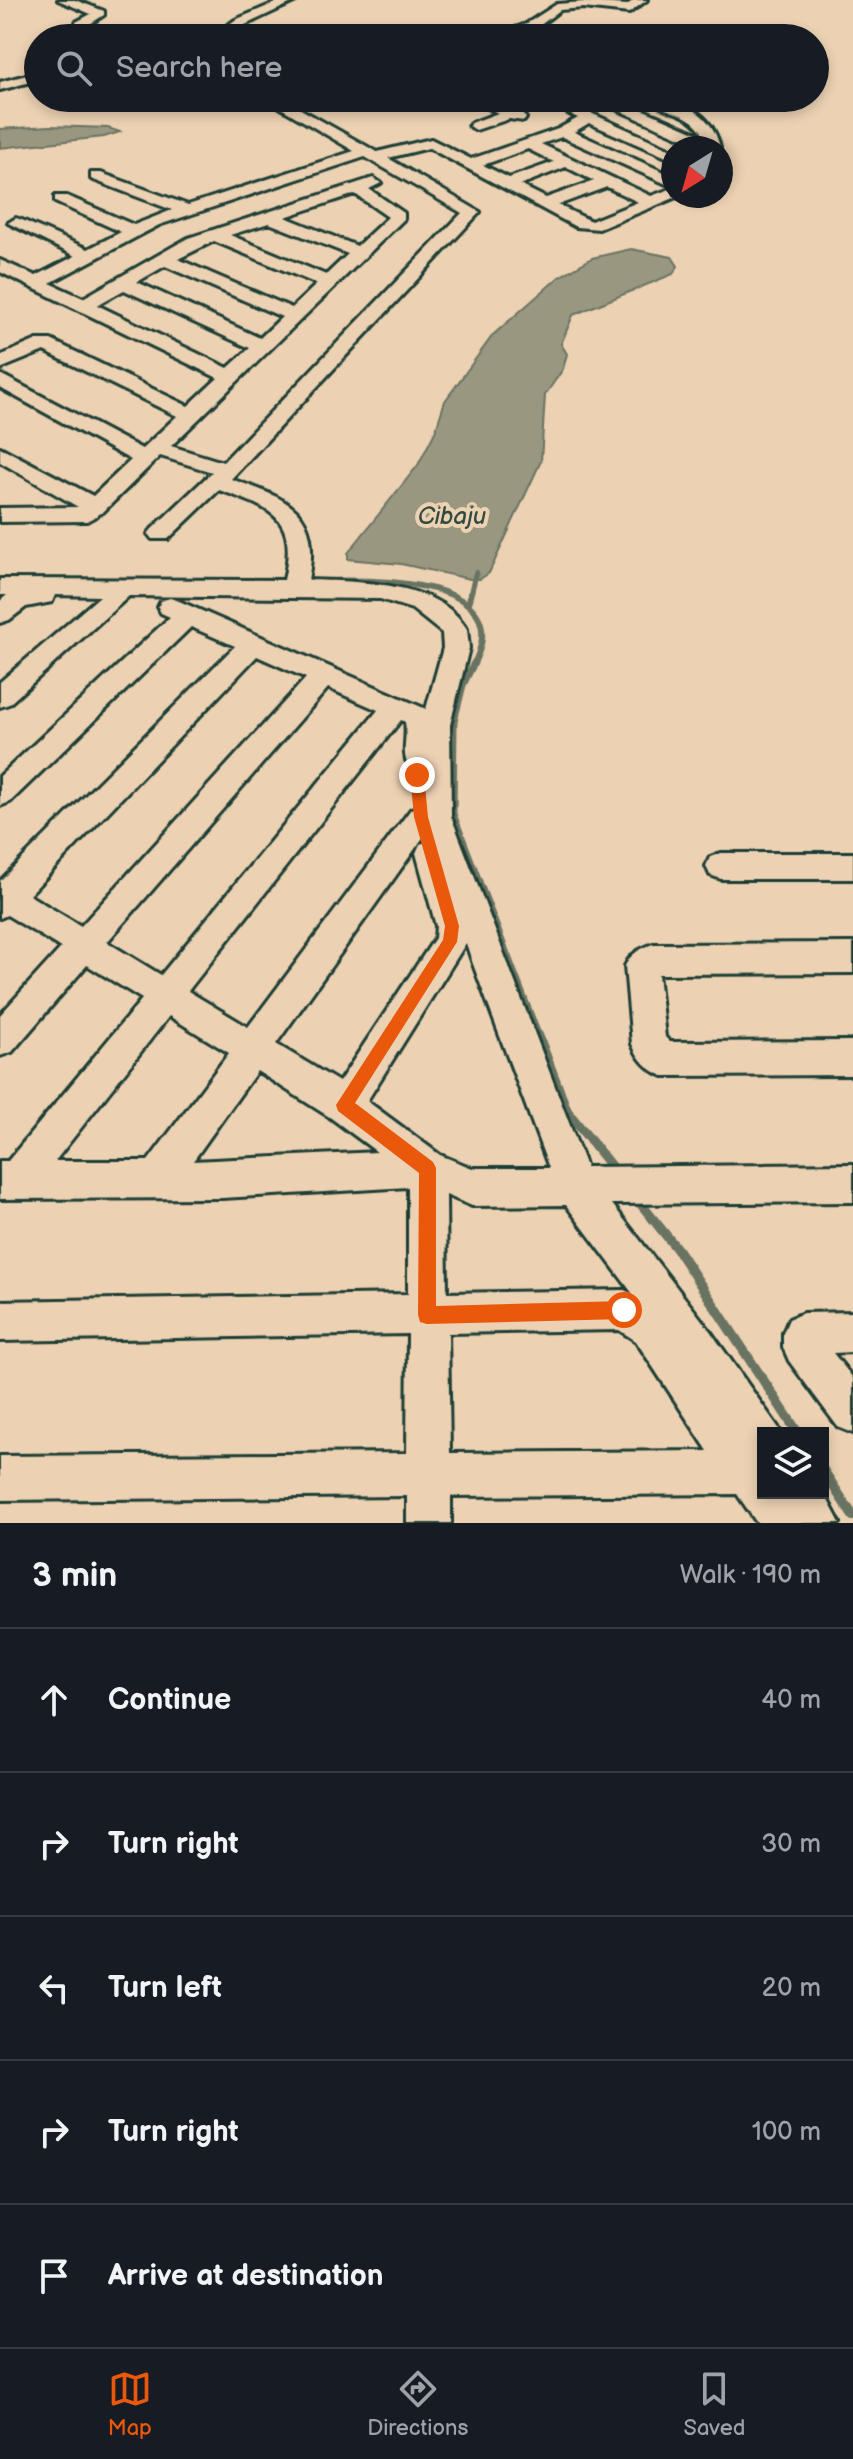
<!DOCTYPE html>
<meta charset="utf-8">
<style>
:root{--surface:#171b24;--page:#242831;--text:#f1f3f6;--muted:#9ea1a6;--line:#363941;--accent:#ea580c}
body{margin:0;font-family:"Balsamiq Sans",sans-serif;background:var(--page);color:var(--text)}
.controls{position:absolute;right:24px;bottom:24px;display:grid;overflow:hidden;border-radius:0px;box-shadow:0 4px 12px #0003}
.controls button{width:72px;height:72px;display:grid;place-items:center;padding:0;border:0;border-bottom:2px solid var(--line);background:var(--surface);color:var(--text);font:40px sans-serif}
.compass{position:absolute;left:661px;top:136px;width:72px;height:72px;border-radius:50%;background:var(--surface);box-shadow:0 4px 12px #0003;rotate:217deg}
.stop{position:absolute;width:24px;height:24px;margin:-18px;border:6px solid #ea580c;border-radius:50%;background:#fff}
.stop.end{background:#ea580c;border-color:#fff;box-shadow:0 2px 8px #0008}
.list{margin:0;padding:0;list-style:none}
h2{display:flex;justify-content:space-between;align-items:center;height:104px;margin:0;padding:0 32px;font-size:34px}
h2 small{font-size:26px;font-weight:400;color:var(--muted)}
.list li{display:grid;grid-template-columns:52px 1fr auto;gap:24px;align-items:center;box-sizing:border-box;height:144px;padding:0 32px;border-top:2px solid var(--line)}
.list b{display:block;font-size:30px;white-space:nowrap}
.list em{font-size:26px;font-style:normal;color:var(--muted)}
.icon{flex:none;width:44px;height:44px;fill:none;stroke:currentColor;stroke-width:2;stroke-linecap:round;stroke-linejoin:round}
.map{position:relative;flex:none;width:853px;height:1523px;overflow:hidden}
.search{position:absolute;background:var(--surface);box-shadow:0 4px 12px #0003;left:24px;right:24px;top:24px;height:88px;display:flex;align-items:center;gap:20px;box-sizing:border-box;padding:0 28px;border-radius:44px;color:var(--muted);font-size:30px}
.sheet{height:824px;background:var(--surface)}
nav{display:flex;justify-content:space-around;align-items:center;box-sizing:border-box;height:112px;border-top:2px solid var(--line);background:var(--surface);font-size:22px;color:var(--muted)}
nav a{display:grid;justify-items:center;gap:4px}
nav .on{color:var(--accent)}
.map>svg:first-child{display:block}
.water{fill:#9a9781;stroke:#697362;stroke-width:2}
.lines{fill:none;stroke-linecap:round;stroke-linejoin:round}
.stream-far2{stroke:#697362;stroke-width:6}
.stream-far1{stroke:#697362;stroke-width:7}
.stream{stroke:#697362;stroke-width:10}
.minor-casing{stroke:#1f3d34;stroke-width:6}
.minor{fill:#ecd2b3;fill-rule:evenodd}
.route{fill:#ea580c}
.labels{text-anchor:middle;stroke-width:8;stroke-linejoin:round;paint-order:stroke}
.water-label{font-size:24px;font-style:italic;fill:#314a40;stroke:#ecd2b3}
</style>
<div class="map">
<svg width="853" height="1523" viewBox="0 0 853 1523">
<rect width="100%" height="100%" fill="#ecd2b3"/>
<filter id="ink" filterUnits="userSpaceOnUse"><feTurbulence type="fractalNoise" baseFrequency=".0125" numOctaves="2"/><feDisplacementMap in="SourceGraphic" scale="16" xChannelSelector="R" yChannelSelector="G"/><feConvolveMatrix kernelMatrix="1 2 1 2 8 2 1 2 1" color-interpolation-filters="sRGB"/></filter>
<g filter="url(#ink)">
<!-- water -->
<g class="water">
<polygon points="50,126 108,128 120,132 104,137 0,148 0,129"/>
<polygon points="631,249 672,257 678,266 673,274 573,315 561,344 567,354 563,369 545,395 541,461 489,573 480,579 470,579 401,564 348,559 348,553 418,465 435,432 445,401 493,335 559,277 592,258"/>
</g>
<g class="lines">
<!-- stream-far2 -->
<g class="stream-far2">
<path d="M314,581C363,580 522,573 473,665"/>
<polyline points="468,604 476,573"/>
</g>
<!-- stream-far1 -->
<polyline class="stream-far1" points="474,663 463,685 454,721 453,814 539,1037"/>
<!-- stream -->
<g class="stream">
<polyline points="538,1035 567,1111 617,1174"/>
<polyline points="637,1199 677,1249 798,1433"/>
<polyline points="823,1470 853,1516"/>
</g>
<!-- minor casing -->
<g class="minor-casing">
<g id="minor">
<polygon points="58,0 75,0 104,11 104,15 90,24 124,38 106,38 76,28 76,22 91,14"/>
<polygon points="282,0 298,0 243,26 225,38 211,38 235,20"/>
<polygon points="634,0 647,0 629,13 583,8 560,10 534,30 507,38 488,38 526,24 557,4 583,2 627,5"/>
<polygon points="38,72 38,80 0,90 0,82"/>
<path d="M264,98H281L377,152L431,139L471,159L558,129L578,118L567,113V107L595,98H616L704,136C692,110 664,114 645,98C680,98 713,112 720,148H706L604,104L584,110L673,150V160L589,123L574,132L673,176V187L562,137L541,144L651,196L673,188V196H679L599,229L576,227L429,148L388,158L480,212L231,479C288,499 322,510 308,580C357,582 438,580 467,629L469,648L450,725L451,816L586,1167L853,1164V1202L612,1204L708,1328L778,1427L781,1433H763V1493L823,1491L840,1523H757L737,1494L451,1496V1523H407V1496L0,1500V1456L407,1453L408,1334L0,1341V1301L408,1294V1187L222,1198L0,1199V1161H8L142,999L87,965L12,1052L0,1056V1015L61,948L7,915L0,918V881L235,646L191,627L10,802L0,806V776L170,617L161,613L158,607L161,601L170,598L179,601L426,709L443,648L442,633L412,609L380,599L129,596L9,704L0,707V682L100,596L55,595L52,602L26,607L9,620L0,623V601L7,595H0V579L284,580C298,516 272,509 219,490L168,539H152L148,534L152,529L212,472L160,456L103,512L87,521L0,522V508L78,507L0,462V447L93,496L131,460L0,388V374L142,449L177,416L44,351L0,369V356L37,340H51L188,406L218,378L0,272V260L36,276L75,256L8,223L16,218L22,220L88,249L121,232L55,202V196H67L134,225L172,210L91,179V173H101L188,205L354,151ZM528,149L554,162L509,178L483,165ZM365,157L462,213L223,462L171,446L404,219V213L369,189L381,183L373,178L188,238L83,298L50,283L159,225ZM566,167L594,181L546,198L520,185ZM607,187L638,202L591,221L558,205ZM355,194L388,217L357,246L285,217ZM269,223L348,254L326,275L230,235ZM214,241L317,284L292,308L178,259ZM165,266L282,317L260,338L137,282ZM124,290L250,348L228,368L97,305ZM257,656L306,678L81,926L29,895ZM328,688L378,710L161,975L107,942ZM401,720L405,722C408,737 401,751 408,765L422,767V805L411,809L248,1027L188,991ZM427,832L430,841L420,844L416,853L436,926L435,938L339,1082L276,1044ZM466,943L473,964L549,1168H472L440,1155L367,1101ZM169,1016L229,1053L148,1161H55ZM257,1071L331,1118L377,1152L193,1161ZM446,1195L472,1206L566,1205L633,1294L624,1290L447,1293ZM619,1330L636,1341L708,1451L450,1453L448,1333Z"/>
<polygon points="469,98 487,98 511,109 541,98 561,98 522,114 526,118 524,121 509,119 476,130 469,126 471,123 498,113"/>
<polygon points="721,853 853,853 853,879 721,879 710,875 706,866 710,857"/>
<path d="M853,943V973L658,974L665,1037L670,1042L853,1041V1075L663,1076C647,1069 639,1060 632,1044L625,966C631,953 640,949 653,944Z"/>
<polygon points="853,1312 853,1352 833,1353 853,1378 853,1433 838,1427 789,1361 783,1347 783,1333 789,1319 803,1313"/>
</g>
</g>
<!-- minor -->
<use href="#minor" class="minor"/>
</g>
</g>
<!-- route -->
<polygon class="route" points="417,770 424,775 428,817 459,926 457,942 355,1103 433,1162 436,1168 436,1306 624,1301 631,1303 633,1310 631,1317 624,1319 427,1324 420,1322 418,1315 419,1173 338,1111 336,1105 443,940 445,926 414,817 410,775"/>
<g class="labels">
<!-- water labels -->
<g class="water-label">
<text x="452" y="524">Cibaju</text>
</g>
</g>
</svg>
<div class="controls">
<button><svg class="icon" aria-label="layers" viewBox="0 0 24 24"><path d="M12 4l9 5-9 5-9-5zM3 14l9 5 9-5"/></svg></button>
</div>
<svg class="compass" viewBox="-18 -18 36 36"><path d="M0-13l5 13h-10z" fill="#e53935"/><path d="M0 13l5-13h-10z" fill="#9ea1a6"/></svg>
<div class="stop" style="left:624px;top:1310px"></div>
<div class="stop end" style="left:417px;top:775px"></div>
<div class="search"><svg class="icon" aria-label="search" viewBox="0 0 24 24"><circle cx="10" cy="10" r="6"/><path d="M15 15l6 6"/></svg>Search here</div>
</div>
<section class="sheet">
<h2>3 min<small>Walk · 190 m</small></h2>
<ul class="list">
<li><svg class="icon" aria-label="ahead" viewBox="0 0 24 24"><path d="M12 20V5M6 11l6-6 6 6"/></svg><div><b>Continue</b></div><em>40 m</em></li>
<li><svg class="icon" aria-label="right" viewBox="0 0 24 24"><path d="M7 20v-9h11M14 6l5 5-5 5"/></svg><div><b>Turn right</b></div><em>30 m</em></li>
<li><svg class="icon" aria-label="left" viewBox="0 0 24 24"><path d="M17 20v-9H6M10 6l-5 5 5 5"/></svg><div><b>Turn left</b></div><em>20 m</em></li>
<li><svg class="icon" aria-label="right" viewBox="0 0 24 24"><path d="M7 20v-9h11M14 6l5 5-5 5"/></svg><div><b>Turn right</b></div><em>100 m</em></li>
<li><svg class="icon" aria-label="arrive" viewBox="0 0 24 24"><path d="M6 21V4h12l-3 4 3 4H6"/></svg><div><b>Arrive at destination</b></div></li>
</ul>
</section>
<nav>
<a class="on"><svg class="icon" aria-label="map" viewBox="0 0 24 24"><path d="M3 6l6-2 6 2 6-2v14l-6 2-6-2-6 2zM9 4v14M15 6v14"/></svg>Map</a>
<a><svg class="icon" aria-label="directions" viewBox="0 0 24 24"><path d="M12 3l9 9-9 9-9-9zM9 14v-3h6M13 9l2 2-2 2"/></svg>Directions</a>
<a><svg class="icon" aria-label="saved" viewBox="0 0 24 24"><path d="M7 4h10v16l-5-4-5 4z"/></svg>Saved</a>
</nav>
